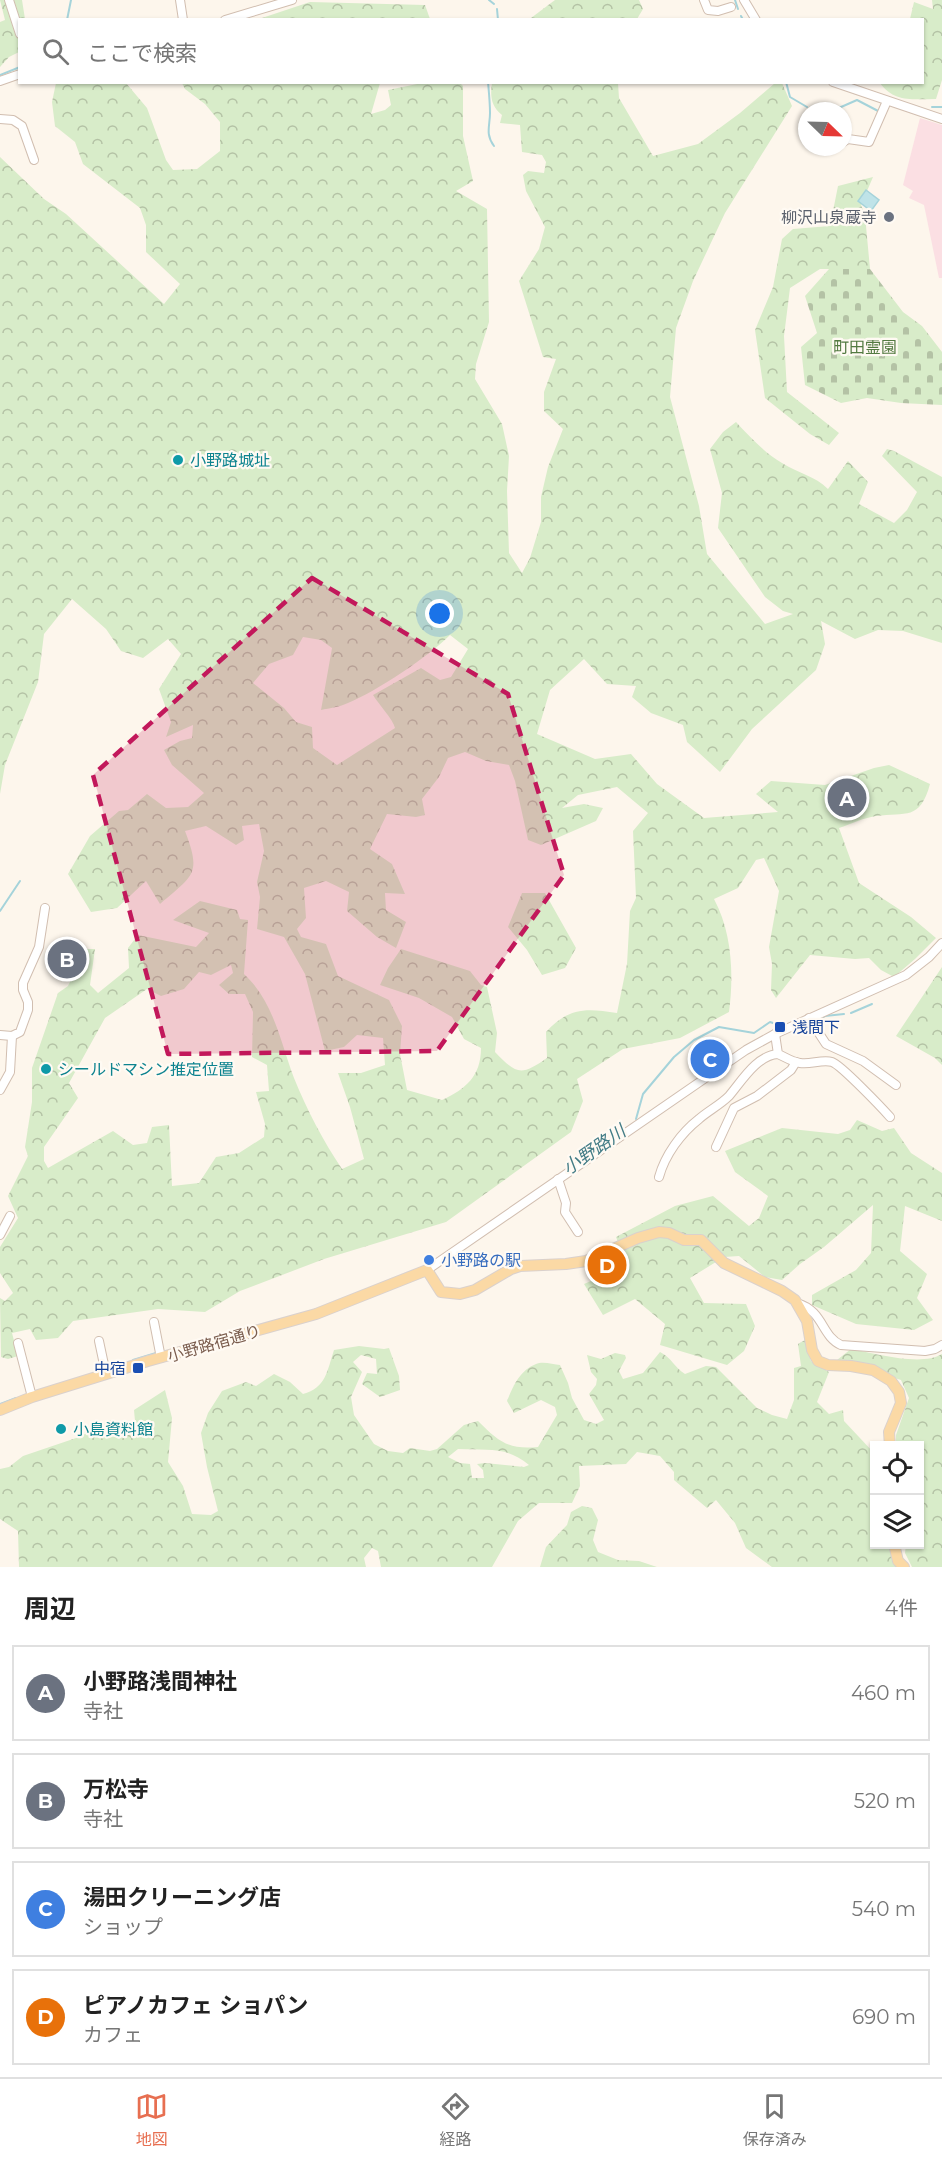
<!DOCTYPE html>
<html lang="ja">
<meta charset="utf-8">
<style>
:root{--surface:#fff;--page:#f6f6f6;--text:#222;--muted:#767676;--line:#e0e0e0;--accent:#e76f51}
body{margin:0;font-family:Montserrat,"Noto Sans JP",sans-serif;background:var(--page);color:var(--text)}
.controls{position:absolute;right:18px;bottom:18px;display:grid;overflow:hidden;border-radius:0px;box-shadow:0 2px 4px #0004}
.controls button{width:54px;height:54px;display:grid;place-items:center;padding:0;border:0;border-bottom:2px solid var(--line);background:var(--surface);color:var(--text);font:30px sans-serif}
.compass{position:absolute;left:798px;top:102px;width:54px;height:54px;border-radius:50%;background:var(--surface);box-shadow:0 2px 4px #0004;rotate:113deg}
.you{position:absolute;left:440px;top:614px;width:21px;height:21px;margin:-15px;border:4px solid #fff;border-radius:50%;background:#1a73e8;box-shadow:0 0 0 9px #1a73e833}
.badge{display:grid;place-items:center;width:39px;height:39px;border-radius:50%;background:var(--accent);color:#fff;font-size:20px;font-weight:700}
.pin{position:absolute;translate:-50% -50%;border:3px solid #fff;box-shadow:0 2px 6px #0006}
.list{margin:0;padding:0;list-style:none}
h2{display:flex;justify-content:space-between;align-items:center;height:78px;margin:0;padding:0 24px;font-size:26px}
h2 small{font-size:20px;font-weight:400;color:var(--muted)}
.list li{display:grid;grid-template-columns:39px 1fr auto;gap:18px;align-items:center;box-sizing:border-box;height:96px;margin:0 12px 12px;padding:0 12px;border:2px solid var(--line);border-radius:0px}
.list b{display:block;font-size:22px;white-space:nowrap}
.list p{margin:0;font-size:20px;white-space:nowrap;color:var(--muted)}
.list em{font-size:20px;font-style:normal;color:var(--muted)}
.icon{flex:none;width:33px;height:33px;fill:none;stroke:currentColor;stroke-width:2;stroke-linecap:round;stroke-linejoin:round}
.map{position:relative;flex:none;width:942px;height:1567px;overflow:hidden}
.search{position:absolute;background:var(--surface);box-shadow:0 2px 4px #0004;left:18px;right:18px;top:18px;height:66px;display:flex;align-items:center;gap:15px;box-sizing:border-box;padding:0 21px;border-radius:0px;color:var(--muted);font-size:22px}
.sheet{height:510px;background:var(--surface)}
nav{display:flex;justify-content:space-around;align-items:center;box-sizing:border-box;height:84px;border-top:2px solid var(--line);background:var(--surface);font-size:16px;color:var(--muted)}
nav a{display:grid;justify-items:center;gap:3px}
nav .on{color:var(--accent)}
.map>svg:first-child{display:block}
.medical{fill:#fbdfe3}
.forest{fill:url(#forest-crowns);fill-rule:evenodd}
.cemetery{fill:url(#cemetery-stones)}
.water{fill:#bfe3e8;stroke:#a5d3da;stroke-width:1.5}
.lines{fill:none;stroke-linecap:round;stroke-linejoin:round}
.stream{stroke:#a5d3da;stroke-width:2}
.minor-casing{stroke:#d1beb0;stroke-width:10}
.major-casing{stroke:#dad1cd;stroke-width:12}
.minor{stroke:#fff;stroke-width:8}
.major{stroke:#fbd9a5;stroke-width:10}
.marked{fill:#c2185b;fill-opacity:0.2;stroke:#c2185b;stroke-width:4.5;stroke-dasharray:12 8;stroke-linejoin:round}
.worship-dot{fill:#6b7280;stroke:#fffaf3;stroke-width:2}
.culture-dot{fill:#0f9aa8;stroke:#fffaf3;stroke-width:2}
.transit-dot{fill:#1a4fb4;stroke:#fffaf3;stroke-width:2}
.shop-dot{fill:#3f7fe0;stroke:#fffaf3;stroke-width:2}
.labels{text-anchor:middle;stroke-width:4.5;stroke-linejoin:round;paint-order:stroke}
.worship-label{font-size:16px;fill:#5b616d;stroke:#fffaf3;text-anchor:end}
.park-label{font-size:16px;fill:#537a41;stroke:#fffaf3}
.culture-label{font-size:16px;fill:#0d838f;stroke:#fffaf3;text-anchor:start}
.transit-label{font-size:16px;fill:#164399;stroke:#fffaf3;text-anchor:start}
.shop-label{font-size:16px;fill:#366cbe;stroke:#fffaf3;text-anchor:start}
.street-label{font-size:16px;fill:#7a5c4d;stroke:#fffaf3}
.water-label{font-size:18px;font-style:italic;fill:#437c86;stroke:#fffaf3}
</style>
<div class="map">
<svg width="942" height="1567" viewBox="0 0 942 1567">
<defs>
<pattern id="forest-crowns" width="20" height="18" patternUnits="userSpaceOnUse" patternTransform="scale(1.5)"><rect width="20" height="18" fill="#d8ecc9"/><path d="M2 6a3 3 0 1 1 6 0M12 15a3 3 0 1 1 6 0" fill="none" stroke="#b4c2a5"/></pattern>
<pattern id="cemetery-stones" width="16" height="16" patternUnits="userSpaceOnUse" patternTransform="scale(1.5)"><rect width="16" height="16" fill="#d8ecc9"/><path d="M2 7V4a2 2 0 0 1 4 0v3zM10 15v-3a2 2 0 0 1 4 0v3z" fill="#b4c2a5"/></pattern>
</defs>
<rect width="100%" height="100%" fill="#fdf6ec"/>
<!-- medical -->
<polygon class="medical" points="920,118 942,125 942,278 939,278 924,205 909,198 913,191 903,185"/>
<!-- forest -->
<g class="forest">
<polygon points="0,0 22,0 25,19 20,20 19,52 9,57 0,67 0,22 5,20"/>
<polygon points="555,0 639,0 643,9 637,19 532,20 531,18"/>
<path d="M932,0H942V80L936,99C914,99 894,103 880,83L922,82V20L910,19L914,2L933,9Z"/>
<polygon points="310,2 425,5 430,19 259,19"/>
<path d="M427,82L460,83L463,86V136L473,181L456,191L487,209L489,322L476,364L475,379L502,424L509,456L507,491L509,553L522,573L530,558L541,522V497L548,467L563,429L544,411V392L556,359L543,357L519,281L539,249L545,227L526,191L523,175L528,171L544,173L546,162L542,155L522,152L520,125L500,123L502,115C491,106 490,96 492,83H618L619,98L653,156L698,144L740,113L775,83H782L792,106L725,213L693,281L676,328L670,397L699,506L707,554L765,624L793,614L783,611L765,597L718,528L722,493L710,449L723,432L736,422C750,437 765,453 782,463C798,473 815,476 828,489L848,461L868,482L859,504L894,523L907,510L917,492L882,456L887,449L894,451L942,477V643L903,631L878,630L855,639L821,621L825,644L816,670L752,729L720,772L687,742L683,725L651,713L632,697L636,686L607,684L584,659L550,690L537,734L595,759L631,754L657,784L704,818L778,812L756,794L771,781L825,785L874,768L889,765L930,784C920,821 906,812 876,816C863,818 851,824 839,828L859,883L911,917L936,938L915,959L894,977L881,970L869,958L855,959L810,955L776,998L771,990L772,964L769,947L779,891L764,858L756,860L738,888L714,899C732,932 734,975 729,1012L680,1038L623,1049L577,1079L583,1101L571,1132L446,1222L324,1259L240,1291L205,1312L158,1309L73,1321L58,1338L36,1340L30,1329L12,1333L18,1356L8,1359L1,1357L0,1298L5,1301L13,1293L0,1273V1247L18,1218L8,1196L28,1156L25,1147L32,1102V1068L58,993L68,986L86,949H95L90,985L98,993L129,968L128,948L138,935L196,947L209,933L173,920L200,901L237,910L240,919L248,920L244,974C274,1002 280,1041 294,1078C307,1110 323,1141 342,1169L364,1159L350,1107L338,1073H361L385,1065L383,1038L357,1035L344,1047L325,1051L305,974L284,937L257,929L260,897L257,882L264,851L259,824L242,826L244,840L236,845L206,826L185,831C202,875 193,875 160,904L146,881L117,908L91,912L68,874L90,836L119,811L128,810L147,794L166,808L188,807L204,793L172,765L164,750L180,741L192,738L193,725L166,737L171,722L159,689L181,654L168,639L143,658L121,651L106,629L72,599L44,634L38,682L5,765L0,794V157L44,199L66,214L164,304L180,284L146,252V225L140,208L83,164L75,142L55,126L52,102L56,83H126L147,108L166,160L173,170L197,169L220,151V122L205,104L185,89L182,83H380L371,114L385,110L391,105L388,90ZM450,635L468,649L451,677L440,680L421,668L373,695C379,705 393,719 395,728L337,765L313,748L312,727L296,722L284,708L253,683L269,664L293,655L303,637L321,640L332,648L321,710C330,708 340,707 348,703C377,691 428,657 450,635ZM465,752L486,761L509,765L515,781L528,840L541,845L596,821L603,808L584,804L562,808L578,795L617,787L648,813L633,831L636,898L630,911L627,964L617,1013C586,1008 569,1007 546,1032L547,1058C521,1076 517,1075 495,1052L497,1033L487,987L481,985L470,971L401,949L388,968L380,985L419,998L452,1017L464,1039L481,1048C481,1076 466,1089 442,1100L407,1090L400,1054L402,1026L389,1000L338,976L326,944L301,937L297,929L306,918L304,888L326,881L349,892L347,911L377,937L396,948L406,922L386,910L385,893L405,894L392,864L370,849L387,814L416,817L425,815L422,799L439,777L448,758ZM231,965L233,973L219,985L229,994H245L253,1012L252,1057L267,1065L269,1091L256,1092L265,1124L264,1137L239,1153L216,1157L199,1183L172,1186L169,1125L152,1127L147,1143L133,1145L113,1131L48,1168L44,1161V1147L78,1098L69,1083L105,1018L147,989L161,996L184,989L199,972L211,975Z"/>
<polygon points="873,177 861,205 865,215 870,269 820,269 790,288 784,336 787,392 839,433 829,445 810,434 765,398 755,330 773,287 782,239 793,229 830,226 838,186"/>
<polygon points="522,893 545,893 576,948 565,968 542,975 527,950 508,927"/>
<polygon points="942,967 942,1065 935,1058 896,1036"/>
<polygon points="857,1120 882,1131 894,1128 911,1153 942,1173 942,1221 905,1206 900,1251 927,1274 917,1298 933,1320 914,1330 856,1324 812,1305 812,1295 856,1270 871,1253 873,1205 824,1247 800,1264 782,1280 765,1277 739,1256 724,1257 690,1278 704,1303 746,1304 755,1326 744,1351 727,1365 660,1345 665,1324 635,1299 603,1315 584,1284 619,1269 621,1250 616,1237 675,1206 713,1196 749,1226 759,1218 768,1196 735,1172 725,1151 782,1128 838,1134 850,1130"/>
<path d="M805,1340L811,1361L829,1372L817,1402L829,1414L843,1410L844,1421L874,1453V1544L896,1545L903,1567H772L746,1548L735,1523L716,1500L707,1508L674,1480V1472L660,1456L637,1452L626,1464L579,1466L580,1486L572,1503H539L518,1521L492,1567H381L378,1551L372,1548L364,1558L366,1567H19L18,1531L0,1519V1469L9,1467L23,1456L79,1437L111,1420L123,1427L135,1421L134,1410L165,1390L172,1418L168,1462L183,1486L192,1514L211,1515L218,1511L207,1467L201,1433L208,1413L222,1391L246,1382L256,1386L274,1374L290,1382L303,1394C326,1388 327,1371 334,1350L359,1346L384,1349L389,1348L399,1376L400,1390L380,1397L362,1384L367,1373L377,1374L376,1359L361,1355L353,1362L362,1372L351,1397L354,1415L374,1444L388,1451L403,1453L410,1448L430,1451L437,1449L464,1425L478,1421C498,1441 508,1450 538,1447L557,1415L555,1407L541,1400L514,1413L507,1401C513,1386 520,1370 536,1364C542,1361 553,1364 560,1365L568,1383L572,1398L584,1420L596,1424L604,1420L589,1394L596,1385L597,1379L591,1372L587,1355L601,1359L615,1353L625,1355L626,1358L619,1371L623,1379L643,1373L660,1352C671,1357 675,1368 685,1374L706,1366L716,1367L757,1408L772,1415L787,1419L794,1400V1368L801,1366L798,1344ZM458,1449C488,1451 504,1445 529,1465L524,1467L485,1463L477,1464L483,1470L484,1478H472L470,1464L460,1463L448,1457Z"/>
<path d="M851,1349C874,1353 921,1367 942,1354V1567H912L905,1553L906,1545L920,1544V1446L896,1445V1435L909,1398L901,1380L837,1360Z"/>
<polygon points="582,1506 592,1508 598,1520 593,1540 598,1552 618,1560 639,1561 657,1567 540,1567 546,1547 567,1525 571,1512"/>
</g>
<!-- cemetery -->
<polygon class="cemetery" points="829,269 870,269 903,312 922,326 942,352 942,405 901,403 867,398 841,403 805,385 801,347 817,333 805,296"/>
<!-- water -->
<polygon class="water" points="866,190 879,200 871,211 858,201"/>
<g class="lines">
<!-- stream -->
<g class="stream">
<polyline points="489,0 494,4"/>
<polyline points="735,0 738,9"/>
<polyline points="497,9 498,20"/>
<polyline points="741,16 743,20"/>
<polyline points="67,20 71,0"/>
<polyline points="0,75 20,67"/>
<path d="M488,82C489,93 490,103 490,113C490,126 485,134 494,146"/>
<polyline points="786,82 790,97 807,107"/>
<polyline points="932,107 942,107"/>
<polyline points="832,111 857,100 880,112"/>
<polyline points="0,911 20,881"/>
<polyline points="851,1013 872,1004"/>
<polyline points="815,1021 825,1016 844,1014"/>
<polyline points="802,1027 810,1023"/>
<polyline points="636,1119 643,1094 674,1057 694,1040 719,1027 754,1033 770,1022 773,1023"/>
<polyline points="133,1360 156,1353"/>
<polyline points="0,1404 16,1398"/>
</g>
<!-- minor casing -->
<g class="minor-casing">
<g id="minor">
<polyline points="9,0 20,34"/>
<polyline points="180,0 183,20"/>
<polyline points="704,0 708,10 718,11 731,7"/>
<polyline points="744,0 756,20"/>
<polyline points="225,20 292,0"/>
<polyline points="0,81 20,74"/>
<polyline points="833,82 942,119"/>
<polyline points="0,119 13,120 22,126 34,160"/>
<polyline points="843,142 848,139 869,142 887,101"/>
<polyline points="809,1018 826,1044 863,1061 896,1085"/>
<path d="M775,1034L778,1054C785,1057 792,1062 800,1063C810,1065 822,1059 832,1062C841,1065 882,1108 890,1117"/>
<polyline points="0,1035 12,1036 20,1032 28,1010 28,1002 23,990 23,983 39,947 45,908"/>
<polyline points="0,1090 10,1072 12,1036"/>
<polyline points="716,1147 734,1108 757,1096 791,1070 796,1062"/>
<path d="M659,1177C665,1155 681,1133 699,1119C708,1111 720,1105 729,1096C741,1082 757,1055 778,1054"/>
<polyline points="558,1179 566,1203 565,1212 578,1232"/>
<polyline points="0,1235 10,1216"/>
<polyline points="427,1270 746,1050 775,1034 906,975 929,957 942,943"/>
<path d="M797,1303C824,1311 821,1336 841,1345L925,1351L935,1349L942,1345"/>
<polyline points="154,1322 161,1358"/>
<polyline points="99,1341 106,1374"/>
<polyline points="18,1343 32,1397"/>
</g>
</g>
<!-- major casing -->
<g class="major-casing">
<g id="major">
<polyline points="0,1410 32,1397 148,1361 316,1314 427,1270 441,1292 460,1294 475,1290 511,1269 520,1266 566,1264 586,1261 638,1238 659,1232 669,1233 684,1240 701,1240 724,1263 782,1291 795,1300 807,1321 812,1350 818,1361 828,1365 851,1366 873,1370 891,1381 899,1392 901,1403 889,1432 890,1446"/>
<polyline points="894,1544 898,1561 904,1567"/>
</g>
</g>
<!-- minor -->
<use href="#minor" class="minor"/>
<!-- major -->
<use href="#major" class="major"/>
</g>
<!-- marked area -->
<path class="marked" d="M312,578L508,694L564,875L437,1051L168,1054L93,775Z"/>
<!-- markers -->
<circle class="worship-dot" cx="889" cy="217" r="6"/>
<g class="culture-dot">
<circle cx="178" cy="460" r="6"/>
<circle cx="46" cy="1069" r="6"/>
<circle cx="61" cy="1429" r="6"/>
</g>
<g class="transit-dot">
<rect x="774" y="1021" width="12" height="12" rx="3"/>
<rect x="132" y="1362" width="12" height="12" rx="3"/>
</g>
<circle class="shop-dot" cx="429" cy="1260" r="6"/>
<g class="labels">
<!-- worship labels -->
<g class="worship-label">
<text x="877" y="223">柳沢山泉蔵寺</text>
</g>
<!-- park labels -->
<g class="park-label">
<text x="865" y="353">町田霊園</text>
</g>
<!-- culture labels -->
<g class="culture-label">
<text x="190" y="466">小野路城址</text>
<text x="58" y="1075">シールドマシン推定位置</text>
<text x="73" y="1435">小島資料館</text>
</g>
<!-- transit labels -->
<g class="transit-label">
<text x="792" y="1033">浅間下</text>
<text x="126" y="1374" text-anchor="end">中宿</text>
</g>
<!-- shop labels -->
<g class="shop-label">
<text x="441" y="1266">小野路の駅</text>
</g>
<!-- street labels -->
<g class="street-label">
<text transform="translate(214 1343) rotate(-16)" y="6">小野路宿通り</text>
</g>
<!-- water labels -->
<g class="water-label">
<text transform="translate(594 1150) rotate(-35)" y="6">小野路川</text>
</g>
</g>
</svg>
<div class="controls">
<button><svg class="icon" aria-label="locate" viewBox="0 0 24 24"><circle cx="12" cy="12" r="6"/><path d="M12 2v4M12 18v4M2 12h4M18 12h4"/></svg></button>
<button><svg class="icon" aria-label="layers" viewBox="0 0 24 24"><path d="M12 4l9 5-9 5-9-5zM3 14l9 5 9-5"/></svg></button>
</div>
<svg class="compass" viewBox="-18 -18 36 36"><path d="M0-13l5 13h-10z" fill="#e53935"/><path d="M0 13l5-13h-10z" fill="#767676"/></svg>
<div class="you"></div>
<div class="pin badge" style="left:847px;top:798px;background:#6b7280">A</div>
<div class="pin badge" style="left:67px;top:959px;background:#6b7280">B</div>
<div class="pin badge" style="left:710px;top:1059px;background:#3f7fe0">C</div>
<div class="pin badge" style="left:607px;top:1265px;background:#e8710a">D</div>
<div class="search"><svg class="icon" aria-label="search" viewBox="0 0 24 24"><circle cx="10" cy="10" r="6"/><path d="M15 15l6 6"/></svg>ここで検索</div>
</div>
<section class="sheet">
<h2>周辺<small>4件</small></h2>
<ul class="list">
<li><span class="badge" style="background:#6b7280">A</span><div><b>小野路浅間神社</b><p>寺社</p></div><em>460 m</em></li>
<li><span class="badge" style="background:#6b7280">B</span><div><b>万松寺</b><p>寺社</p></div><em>520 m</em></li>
<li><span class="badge" style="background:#3f7fe0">C</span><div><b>湯田クリーニング店</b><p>ショップ</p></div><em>540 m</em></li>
<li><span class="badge" style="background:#e8710a">D</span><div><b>ピアノカフェ ショパン</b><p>カフェ</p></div><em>690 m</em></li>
</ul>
</section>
<nav>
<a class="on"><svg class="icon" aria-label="map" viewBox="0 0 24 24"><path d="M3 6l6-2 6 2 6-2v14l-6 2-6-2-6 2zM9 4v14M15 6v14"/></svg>地図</a>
<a><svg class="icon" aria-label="directions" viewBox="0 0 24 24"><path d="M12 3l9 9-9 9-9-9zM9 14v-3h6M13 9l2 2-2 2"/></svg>経路</a>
<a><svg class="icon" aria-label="saved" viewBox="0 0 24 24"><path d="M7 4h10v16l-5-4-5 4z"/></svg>保存済み</a>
</nav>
